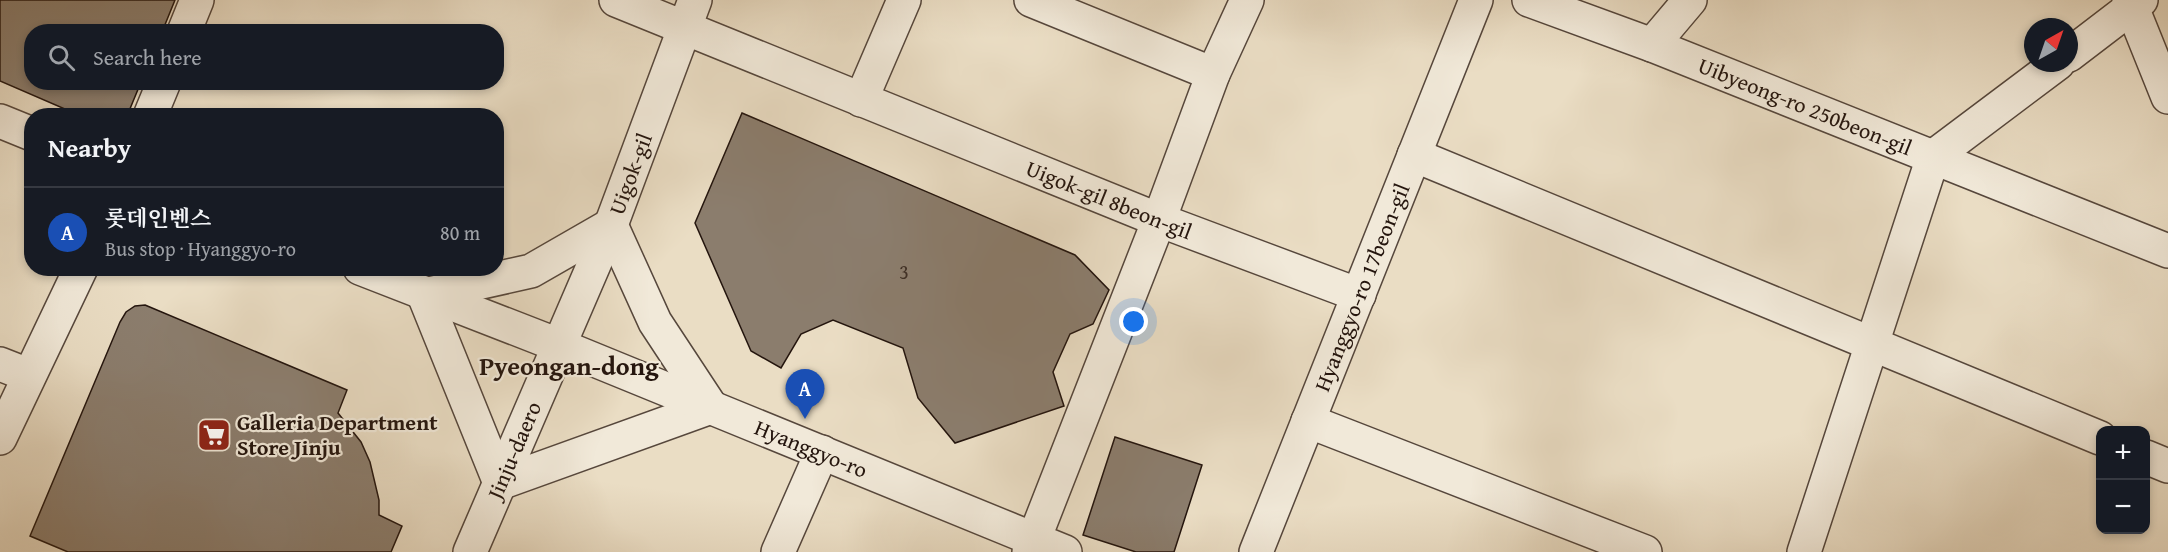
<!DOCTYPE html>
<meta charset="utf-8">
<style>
:root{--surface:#171b24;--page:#20242c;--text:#f1f3f6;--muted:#9ea1a6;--line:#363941;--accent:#1a73e8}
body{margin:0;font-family:"Gentium Book Plus","Noto Serif KR",serif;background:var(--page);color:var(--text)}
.controls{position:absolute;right:18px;bottom:18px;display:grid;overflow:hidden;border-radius:12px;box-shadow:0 3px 9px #0003}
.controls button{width:54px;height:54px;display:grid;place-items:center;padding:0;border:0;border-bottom:2px solid var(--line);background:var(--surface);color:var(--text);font:30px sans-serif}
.compass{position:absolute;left:2024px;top:18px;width:54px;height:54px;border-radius:50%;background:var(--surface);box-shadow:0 3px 9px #0003;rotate:40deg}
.you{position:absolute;left:1134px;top:322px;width:21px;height:21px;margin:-15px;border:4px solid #fff;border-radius:50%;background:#1a73e8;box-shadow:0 0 0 9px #1a73e833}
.badge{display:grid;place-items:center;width:39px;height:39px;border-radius:50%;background:var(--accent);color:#fff;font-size:20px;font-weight:700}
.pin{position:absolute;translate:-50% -50px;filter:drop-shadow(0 2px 3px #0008)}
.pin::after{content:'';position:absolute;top:32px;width:21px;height:18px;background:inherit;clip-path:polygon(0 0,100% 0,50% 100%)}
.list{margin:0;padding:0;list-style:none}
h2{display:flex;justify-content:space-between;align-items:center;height:78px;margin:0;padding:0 24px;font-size:26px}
h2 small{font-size:20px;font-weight:400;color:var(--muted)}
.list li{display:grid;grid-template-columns:39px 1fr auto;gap:18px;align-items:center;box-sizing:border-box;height:90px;padding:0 24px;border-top:2px solid var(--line)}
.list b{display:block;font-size:22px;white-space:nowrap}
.list p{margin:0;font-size:20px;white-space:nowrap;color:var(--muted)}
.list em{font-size:20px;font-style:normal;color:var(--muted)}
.icon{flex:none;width:33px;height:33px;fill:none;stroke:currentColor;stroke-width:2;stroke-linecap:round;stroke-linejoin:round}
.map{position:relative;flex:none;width:2168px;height:552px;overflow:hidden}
.search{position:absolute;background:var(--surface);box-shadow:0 3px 9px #0003;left:24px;top:24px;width:480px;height:66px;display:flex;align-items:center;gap:15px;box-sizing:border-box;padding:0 21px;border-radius:24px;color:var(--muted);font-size:22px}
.panel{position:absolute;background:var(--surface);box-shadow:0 3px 9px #0003;left:24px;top:108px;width:480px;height:168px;border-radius:24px}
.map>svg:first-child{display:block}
.building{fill:#8b7d6d;stroke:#24150e;stroke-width:1.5}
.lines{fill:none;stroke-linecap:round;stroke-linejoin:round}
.minor-casing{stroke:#56473c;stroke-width:36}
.minor{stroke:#f1e9d9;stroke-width:33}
.labels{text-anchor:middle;stroke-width:4.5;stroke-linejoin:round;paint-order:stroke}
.number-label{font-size:20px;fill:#3e2f26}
.street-label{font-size:22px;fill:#24150e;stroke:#f1e9d9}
.poi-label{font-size:22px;font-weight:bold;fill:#24150e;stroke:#f1e9d9;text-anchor:start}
.quarter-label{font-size:26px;font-weight:bold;fill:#24150e;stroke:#f1e9d9}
</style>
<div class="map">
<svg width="2168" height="552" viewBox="0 0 2168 552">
<rect width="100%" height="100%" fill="#eaddc4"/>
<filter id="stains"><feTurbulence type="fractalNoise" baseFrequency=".00333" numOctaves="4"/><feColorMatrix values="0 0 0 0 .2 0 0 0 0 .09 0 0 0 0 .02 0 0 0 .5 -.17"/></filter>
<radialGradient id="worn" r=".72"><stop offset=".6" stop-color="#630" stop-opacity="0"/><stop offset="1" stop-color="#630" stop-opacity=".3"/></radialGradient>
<!-- building -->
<g class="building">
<polygon points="0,0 175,0 162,32 32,32 32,82 141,82 127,116 81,116 0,81"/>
<polygon points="742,113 1075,255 1109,290 1093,324 1070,334 1053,372 1064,406 955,443 918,398 903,348 833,320 801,334 781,368 751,351 695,223"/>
<polygon points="145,305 347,390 338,413 361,442 370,462 379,500 379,515 402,526 391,552 68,552 30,536 120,322 126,312 135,306"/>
<polygon points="1115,437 1202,465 1174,552 1136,552 1083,535"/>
</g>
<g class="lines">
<!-- minor casing -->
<g class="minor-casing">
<g id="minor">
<path id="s1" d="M616,0L1159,220L1359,295"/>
<polyline points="1031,0 1213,74"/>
<path id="s2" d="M1529,0L1652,45L2168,251"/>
<polyline points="2129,0 2168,97"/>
<polyline points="184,32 197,0"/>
<polyline points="1652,45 1690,0"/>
<polyline points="2069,55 2141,0"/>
<polyline points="861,100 904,0"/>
<polyline points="150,116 164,82"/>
<polyline points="0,121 32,134"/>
<polyline points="1414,155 2100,438"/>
<polyline points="1933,157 2058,63"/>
<polygon points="611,225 655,322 711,407 500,483 424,295 531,271"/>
<path id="s3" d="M360,268L558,345L1065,552"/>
<polyline points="0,364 28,375"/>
<polyline points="1308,421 1645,552"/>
<polyline points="0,438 81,268"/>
<polyline points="2146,457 2168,466"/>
<path id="s4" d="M470,552L611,225L695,0"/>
<polyline points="778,552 822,452"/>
<polyline points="1029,552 1159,220 1213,74 1247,0"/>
<path id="s5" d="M1256,552L1476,0"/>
<polyline points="1804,552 1933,157"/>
</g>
</g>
<!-- minor -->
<use href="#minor" class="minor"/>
</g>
<!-- icons -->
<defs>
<g id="supermarket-square" transform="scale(1.725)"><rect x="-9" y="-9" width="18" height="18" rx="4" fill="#8f2418" stroke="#f1e9d9"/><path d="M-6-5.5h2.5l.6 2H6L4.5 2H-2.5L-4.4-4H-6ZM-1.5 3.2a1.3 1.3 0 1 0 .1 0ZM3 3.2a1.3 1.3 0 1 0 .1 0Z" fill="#fff"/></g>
</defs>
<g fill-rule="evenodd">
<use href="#supermarket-square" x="214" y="435"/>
</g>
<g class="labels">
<!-- number labels -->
<g class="number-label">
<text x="904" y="279">3</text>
</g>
<!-- street labels -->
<g class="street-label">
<text dy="8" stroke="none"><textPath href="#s2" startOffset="296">Uibyeong-ro 250beon-gil</textPath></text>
<text dy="8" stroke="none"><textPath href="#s4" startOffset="411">Uigok-gil</textPath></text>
<text dy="8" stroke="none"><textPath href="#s1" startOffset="532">Uigok-gil 8beon-gil</textPath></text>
<text dy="8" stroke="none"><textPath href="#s5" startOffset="285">Hyanggyo-ro 17beon-gil</textPath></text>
<text dy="8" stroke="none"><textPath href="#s3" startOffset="486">Hyanggyo-ro</textPath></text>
<text dy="8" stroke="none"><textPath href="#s4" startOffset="111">Jinju-daero</textPath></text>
</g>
<!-- poi labels -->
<g class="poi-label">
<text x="237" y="430">Galleria Department<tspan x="237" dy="25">Store Jinju</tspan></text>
</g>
<!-- quarter labels -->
<g class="quarter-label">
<text x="569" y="375">Pyeongan-dong</text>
</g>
</g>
<rect width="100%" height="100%" filter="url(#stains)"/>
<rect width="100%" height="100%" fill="url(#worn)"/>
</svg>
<div class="controls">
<button>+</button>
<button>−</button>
</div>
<svg class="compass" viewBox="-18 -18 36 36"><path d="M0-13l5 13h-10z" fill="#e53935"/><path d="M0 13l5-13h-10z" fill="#9ea1a6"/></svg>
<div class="you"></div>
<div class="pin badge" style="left:805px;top:419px;background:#1a4fb4">A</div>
<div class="search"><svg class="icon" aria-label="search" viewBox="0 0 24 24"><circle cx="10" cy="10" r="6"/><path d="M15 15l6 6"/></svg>Search here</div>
<section class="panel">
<h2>Nearby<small></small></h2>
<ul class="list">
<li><span class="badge" style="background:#1a4fb4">A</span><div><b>롯데인벤스</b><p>Bus stop · Hyanggyo-ro</p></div><em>80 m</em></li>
</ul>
</section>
</div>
